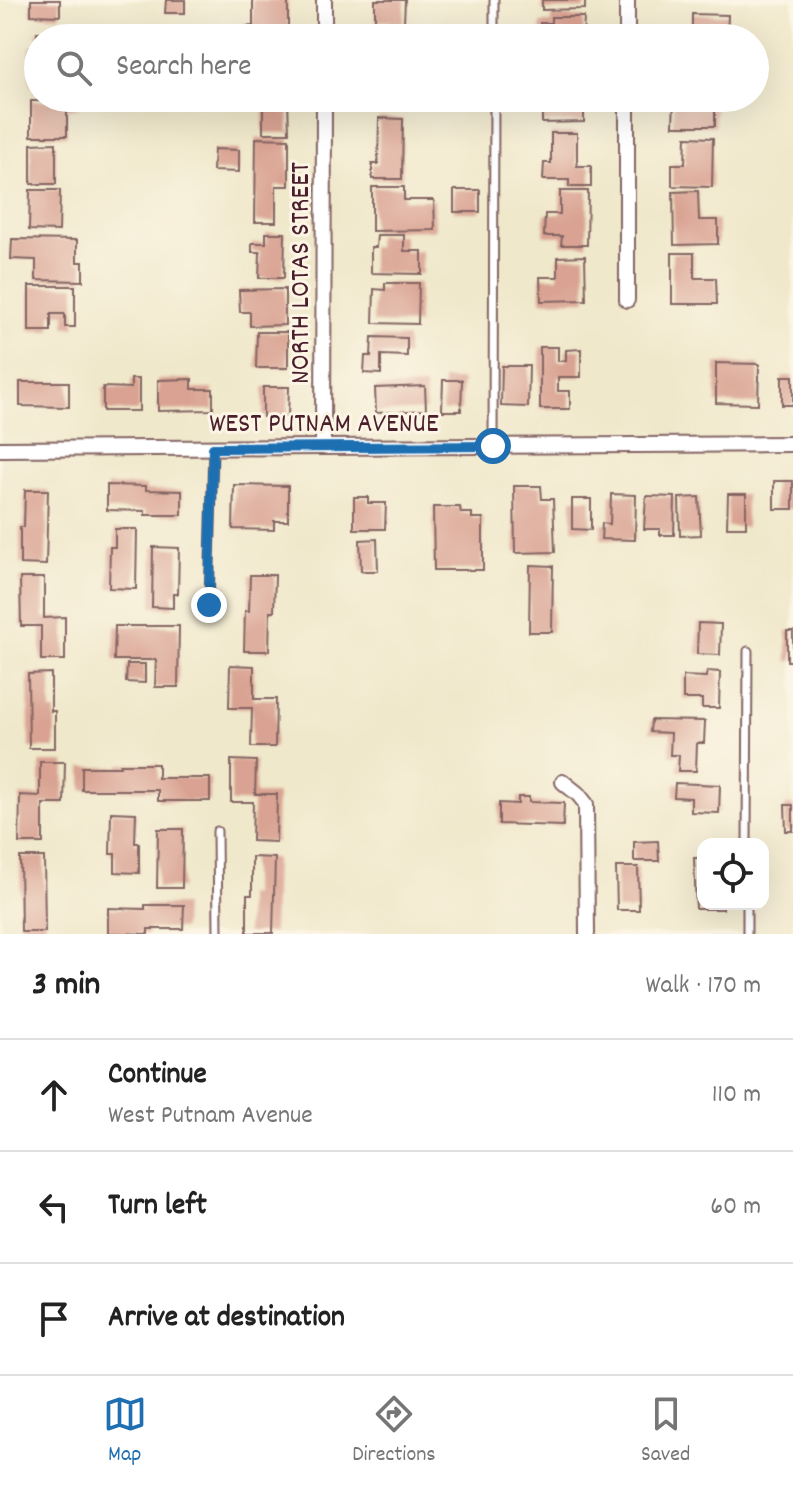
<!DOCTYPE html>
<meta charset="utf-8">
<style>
:root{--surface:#fff;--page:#f6f6f6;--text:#222;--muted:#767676;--line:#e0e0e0;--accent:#1f6fb2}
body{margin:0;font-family:Dekko,sans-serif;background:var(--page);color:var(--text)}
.controls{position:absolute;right:24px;bottom:24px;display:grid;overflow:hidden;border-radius:16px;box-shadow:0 8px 32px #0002}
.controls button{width:72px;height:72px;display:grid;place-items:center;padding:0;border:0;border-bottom:2px solid var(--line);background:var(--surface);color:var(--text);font:40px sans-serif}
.stop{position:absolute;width:24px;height:24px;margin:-18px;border:6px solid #1f6fb2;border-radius:50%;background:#fff}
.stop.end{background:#1f6fb2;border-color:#fff;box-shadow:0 2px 8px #0008}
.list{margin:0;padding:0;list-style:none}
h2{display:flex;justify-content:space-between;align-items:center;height:104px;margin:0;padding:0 32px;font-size:34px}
h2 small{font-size:26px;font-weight:400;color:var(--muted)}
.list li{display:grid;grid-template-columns:52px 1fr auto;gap:24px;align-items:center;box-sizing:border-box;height:112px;padding:0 32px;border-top:2px solid var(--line)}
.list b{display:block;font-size:30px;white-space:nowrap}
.list p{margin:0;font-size:26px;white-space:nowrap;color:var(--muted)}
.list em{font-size:26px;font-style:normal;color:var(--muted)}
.icon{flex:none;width:44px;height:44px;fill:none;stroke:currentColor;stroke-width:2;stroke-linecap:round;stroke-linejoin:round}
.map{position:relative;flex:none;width:793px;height:934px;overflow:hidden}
.search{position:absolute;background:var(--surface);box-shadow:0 8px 32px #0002;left:24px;right:24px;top:24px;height:88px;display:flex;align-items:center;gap:20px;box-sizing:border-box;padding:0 28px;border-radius:44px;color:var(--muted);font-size:30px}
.sheet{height:440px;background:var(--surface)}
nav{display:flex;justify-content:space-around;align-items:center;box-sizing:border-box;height:112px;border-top:2px solid var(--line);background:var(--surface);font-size:22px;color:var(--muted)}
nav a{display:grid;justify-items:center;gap:4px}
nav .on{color:var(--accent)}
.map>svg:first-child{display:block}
.building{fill:#d9a292}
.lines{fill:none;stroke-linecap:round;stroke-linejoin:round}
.lane-casing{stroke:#846563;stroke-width:11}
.street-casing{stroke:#846563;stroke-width:18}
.lane{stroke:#fff;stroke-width:7}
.street{stroke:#fff;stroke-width:14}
.route{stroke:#1f6fb2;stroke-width:10}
.labels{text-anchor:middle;stroke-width:6;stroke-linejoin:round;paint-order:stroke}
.street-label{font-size:28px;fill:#4a1f2b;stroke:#fcf5e5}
</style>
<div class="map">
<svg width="793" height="934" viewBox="0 0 793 934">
<rect width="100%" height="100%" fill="#fcf5e5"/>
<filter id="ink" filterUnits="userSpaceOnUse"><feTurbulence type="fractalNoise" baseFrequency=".0125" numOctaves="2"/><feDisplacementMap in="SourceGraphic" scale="16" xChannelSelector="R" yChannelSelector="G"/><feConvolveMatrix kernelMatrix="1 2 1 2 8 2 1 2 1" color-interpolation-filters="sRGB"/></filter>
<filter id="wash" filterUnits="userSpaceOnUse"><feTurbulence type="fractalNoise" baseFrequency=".006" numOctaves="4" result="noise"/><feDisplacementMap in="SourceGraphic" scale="32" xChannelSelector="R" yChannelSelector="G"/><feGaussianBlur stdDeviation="1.8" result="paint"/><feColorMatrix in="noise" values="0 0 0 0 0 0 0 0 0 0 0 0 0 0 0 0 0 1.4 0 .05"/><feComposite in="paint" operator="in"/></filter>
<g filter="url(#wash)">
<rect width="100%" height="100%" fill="#f0e8cb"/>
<g id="blocks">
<!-- building -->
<g class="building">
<polygon points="31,0 60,0 60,16 31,15"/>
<polygon points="166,0 185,0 185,13 165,13"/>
<polygon points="253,0 288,0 288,38 244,38 244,27 253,26"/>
<polygon points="375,0 405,0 404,22 375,21"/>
<polygon points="542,0 585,0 585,9 542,10"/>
<polygon points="692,14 728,15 727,38 692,38"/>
<polygon points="551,17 584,17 583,38 540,38 540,23 551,23"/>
<rect x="37" y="32" width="32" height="6"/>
<rect x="30" y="47" width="8" height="38"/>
<polygon points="60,98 78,98 78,109 67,109 67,136 31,136 31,101 60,101"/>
<polygon points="263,98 288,98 289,133 263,133"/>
<polygon points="542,98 584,98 584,122 542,123"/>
<polygon points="674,98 715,98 715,126 673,126"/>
<polygon points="379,118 403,119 402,179 372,179 372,164 378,164"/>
<polygon points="551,133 577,133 577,166 591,166 591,187 569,187 569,180 543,180 544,163 551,163"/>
<polygon points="686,137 713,138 712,187 672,186 672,164 685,164"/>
<polygon points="256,138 289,139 289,186 276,186 276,222 255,222"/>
<polygon points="56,143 56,184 31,184 31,144"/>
<polygon points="214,149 239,150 239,172 213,171"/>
<polygon points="372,187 404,187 404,200 434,200 435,230 372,231"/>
<polygon points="30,190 60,190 59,231 29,230"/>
<rect x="454" y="190" width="26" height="22"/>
<polygon points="560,191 588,191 587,245 561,245 562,236 544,236 545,214 560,214"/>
<polygon points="698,191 699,220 718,220 718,244 674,245 673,192"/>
<polygon points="266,233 285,233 284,278 259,278 260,252 252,252 252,243 266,243"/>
<polygon points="377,235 404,235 404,251 422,251 422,274 371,273 371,247 376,247"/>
<polygon points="12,239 77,240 77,262 83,262 83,281 36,280 36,260 11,259"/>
<polygon points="672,253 694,253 694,278 716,278 717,304 672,304"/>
<polygon points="585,256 586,300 541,301 540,277 558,277 558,257"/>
<polygon points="385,283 419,283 418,324 373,323 374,289 385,290"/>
<polygon points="29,286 75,286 75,327 65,327 65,314 51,314 51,331 29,331"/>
<polygon points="285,289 285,325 250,326 250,312 240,312 239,290"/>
<polygon points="257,332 288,332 288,368 256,368"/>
<polygon points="372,337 407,338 407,356 381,355 381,374 364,373 365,356 371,356"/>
<polygon points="540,347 558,347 558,361 566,361 566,350 581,349 581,377 558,377 558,391 570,391 570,409 540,409"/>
<polygon points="716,363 759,364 758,404 716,403"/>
<polygon points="502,366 529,366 528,407 501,406"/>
<rect x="782" y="376" width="11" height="29"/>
<polygon points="131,379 139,379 139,411 103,411 103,387 131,388"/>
<polygon points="192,379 192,389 213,389 213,410 158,411 158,380"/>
<polygon points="443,380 462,380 461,411 442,411"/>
<polygon points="20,382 69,382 69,407 20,406"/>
<polygon points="425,386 426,410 376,413 375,388"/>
<polygon points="263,387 289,387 288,417 263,417"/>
<rect x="774" y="481" width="19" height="28"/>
<polygon points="107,485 146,486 146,490 182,491 182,515 145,515 145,511 107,510"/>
<polygon points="234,485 288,486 288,521 274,521 274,530 233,529"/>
<polygon points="514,486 541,486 542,499 553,499 555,552 515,553"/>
<polygon points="25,490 48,490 46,565 20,564 20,527 24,527"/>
<polygon points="611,494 636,495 635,540 601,539 602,523 610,524"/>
<polygon points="728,494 746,494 746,527 727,527"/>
<polygon points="646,496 675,497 674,535 660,535 660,529 644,529"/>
<polygon points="354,497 368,497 368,503 386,503 385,529 354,529"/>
<polygon points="699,497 701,535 680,536 679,498"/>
<polygon points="572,499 591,499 591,530 572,529"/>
<polygon points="433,507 460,507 461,513 472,513 472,518 483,518 483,570 434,570"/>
<polygon points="115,529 137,529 136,589 109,588 110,547 115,547"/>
<polygon points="377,539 378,571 361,571 360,540"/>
<polygon points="153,547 179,548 178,594 173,594 173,608 152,607"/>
<polygon points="530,565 553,566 552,632 529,632"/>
<polygon points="250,575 275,575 274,612 270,612 269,651 244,651 245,611 249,611"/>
<polygon points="20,578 44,578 44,618 65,617 65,660 41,660 41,626 21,626"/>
<polygon points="698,623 721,624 720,655 697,654"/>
<polygon points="115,626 179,626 178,687 155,687 156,660 114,660"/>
<rect x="787" y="631" width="6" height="30"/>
<polygon points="127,664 145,664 145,683 126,682"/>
<polygon points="230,665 254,666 254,699 276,699 275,747 251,747 252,708 229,708"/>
<polygon points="707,671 720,672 719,708 702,708 702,699 683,699 683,676 706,677"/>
<polygon points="51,673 51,711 55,711 55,748 29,748 28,674"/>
<polygon points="651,720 705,721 704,743 697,743 696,771 678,771 679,755 670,755 671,733 650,732"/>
<polygon points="231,760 256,761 255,794 277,794 276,842 252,841 253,802 231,802"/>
<polygon points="40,762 65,762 64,804 43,804 43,843 19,843 20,795 40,796"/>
<polygon points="120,764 158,764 158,778 210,778 210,801 158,801 158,790 82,790 82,767 120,767"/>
<polygon points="675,783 720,785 719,813 691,812 691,798 674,797"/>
<polygon points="518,797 529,797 529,802 564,803 563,826 499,824 499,803 518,804"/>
<polygon points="785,805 793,805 793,831 786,831"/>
<polygon points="111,812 136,813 135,843 139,843 139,873 115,872 115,854 110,854"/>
<polygon points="158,829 183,829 182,888 157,888"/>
<polygon points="658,841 659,861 634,861 634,842"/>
<polygon points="20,857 44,857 45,932 21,932"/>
<polygon points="252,857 275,858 273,933 247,933 247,895 252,895"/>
<polygon points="694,858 703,858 703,904 723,904 723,909 696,909"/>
<polygon points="616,867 638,867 639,910 617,910"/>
<polygon points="145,905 184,905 183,929 148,929 148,934 108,933 108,908 145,909"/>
</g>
</g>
</g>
<g filter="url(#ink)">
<use href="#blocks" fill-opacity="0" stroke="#846563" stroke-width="2"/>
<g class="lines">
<!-- lane casing -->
<g class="lane-casing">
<g id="lane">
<polyline points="494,38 494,0"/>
<polyline points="493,446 494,98"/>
<polyline points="209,605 213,448"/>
<polyline points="217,831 218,934"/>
<polyline points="747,844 748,651"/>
<polyline points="747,934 747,904"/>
</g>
</g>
<!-- street casing -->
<g class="street-casing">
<g id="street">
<polyline points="627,0 627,38"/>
<polyline points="324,38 324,0"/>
<polyline points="627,98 627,300"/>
<polyline points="323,447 324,98"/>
<polyline points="0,449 793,444"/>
<polyline points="563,782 578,794 586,804 587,934"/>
</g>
</g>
<!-- lane -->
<use href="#lane" class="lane"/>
<!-- street -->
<use href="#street" class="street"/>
</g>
</g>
<g class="lines" filter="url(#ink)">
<!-- route -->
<polyline class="route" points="209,605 213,448 493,446"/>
</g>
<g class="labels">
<!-- street labels -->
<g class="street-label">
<text transform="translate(298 273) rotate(-90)" y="10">NORTH LOTAS STREET</text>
<text x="324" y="431">WEST PUTNAM AVENUE</text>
</g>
</g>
</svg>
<div class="controls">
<button><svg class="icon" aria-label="locate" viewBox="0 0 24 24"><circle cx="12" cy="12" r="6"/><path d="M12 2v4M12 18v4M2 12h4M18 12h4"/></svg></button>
</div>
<div class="stop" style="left:493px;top:446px"></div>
<div class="stop end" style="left:209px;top:605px"></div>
<div class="search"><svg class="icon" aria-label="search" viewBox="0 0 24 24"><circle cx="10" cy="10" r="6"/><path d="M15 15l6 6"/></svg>Search here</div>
</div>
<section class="sheet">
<h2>3 min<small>Walk · 170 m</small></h2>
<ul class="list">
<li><svg class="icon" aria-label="ahead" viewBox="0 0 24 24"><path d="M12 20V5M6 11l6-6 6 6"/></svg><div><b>Continue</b><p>West Putnam Avenue</p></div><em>110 m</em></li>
<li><svg class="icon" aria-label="left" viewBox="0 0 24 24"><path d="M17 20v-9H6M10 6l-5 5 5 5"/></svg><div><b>Turn left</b></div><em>60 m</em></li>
<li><svg class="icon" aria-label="arrive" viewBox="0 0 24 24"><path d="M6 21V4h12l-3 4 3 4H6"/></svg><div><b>Arrive at destination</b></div></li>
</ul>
</section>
<nav>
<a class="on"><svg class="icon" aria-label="map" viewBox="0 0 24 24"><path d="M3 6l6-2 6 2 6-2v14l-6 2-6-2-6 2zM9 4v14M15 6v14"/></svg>Map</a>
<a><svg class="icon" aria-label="directions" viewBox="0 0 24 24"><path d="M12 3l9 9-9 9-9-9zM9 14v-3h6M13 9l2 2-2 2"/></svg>Directions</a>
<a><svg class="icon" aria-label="saved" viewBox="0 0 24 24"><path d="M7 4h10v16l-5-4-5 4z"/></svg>Saved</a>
</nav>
